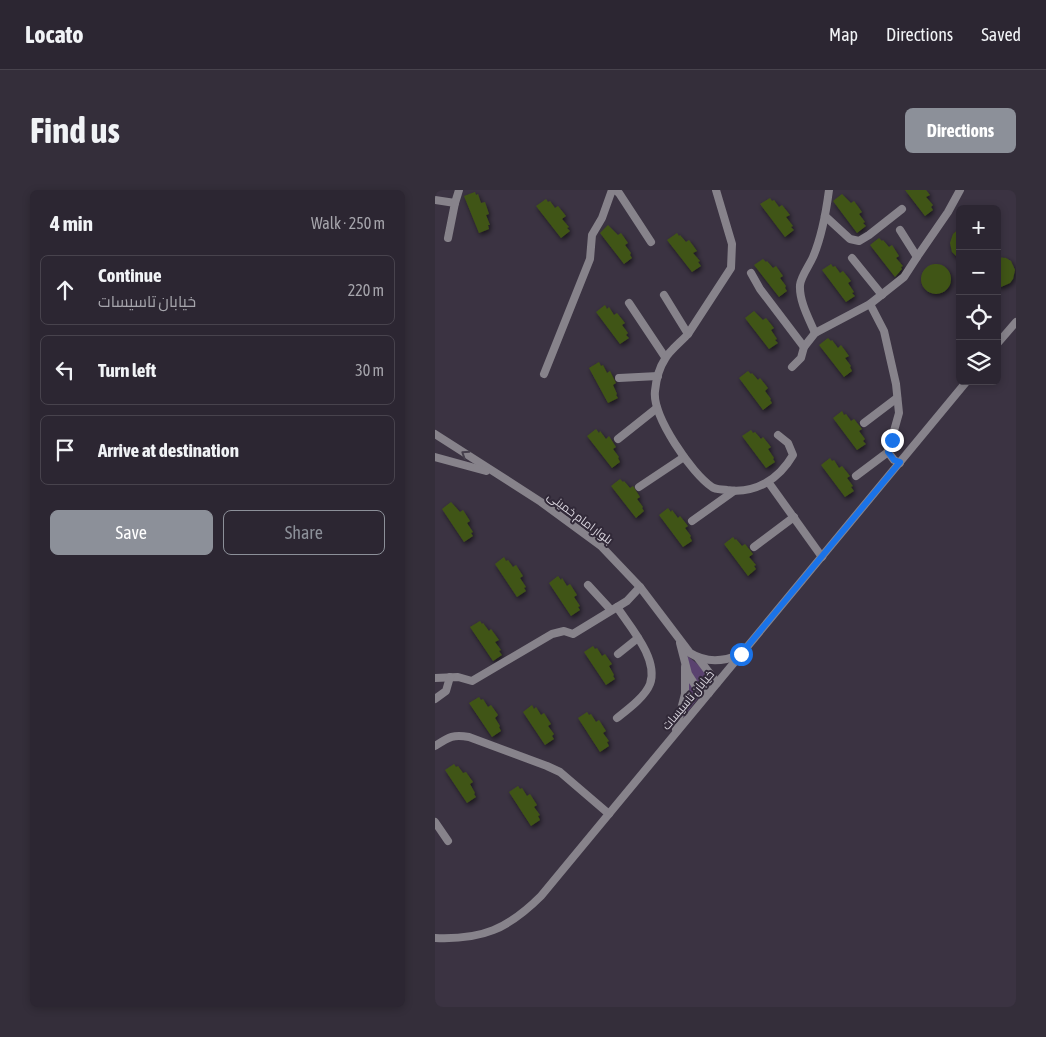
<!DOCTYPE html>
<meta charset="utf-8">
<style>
:root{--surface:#2c2632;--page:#342e3a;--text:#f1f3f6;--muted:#a6a5ac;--line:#48434d;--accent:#8c9099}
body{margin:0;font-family:"Asap Condensed",Cairo,sans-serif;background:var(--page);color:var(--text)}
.controls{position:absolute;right:15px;top:15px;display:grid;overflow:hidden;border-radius:8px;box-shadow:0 2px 8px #0003}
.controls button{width:45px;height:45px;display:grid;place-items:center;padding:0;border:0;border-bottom:1px solid var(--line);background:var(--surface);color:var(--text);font:25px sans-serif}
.stop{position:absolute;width:15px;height:15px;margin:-11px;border:4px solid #1a73e8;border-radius:50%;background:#fff}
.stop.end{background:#1a73e8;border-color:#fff;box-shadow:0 1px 5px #0008}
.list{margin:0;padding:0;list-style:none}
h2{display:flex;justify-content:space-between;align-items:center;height:65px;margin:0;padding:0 20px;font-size:21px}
h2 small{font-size:16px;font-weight:400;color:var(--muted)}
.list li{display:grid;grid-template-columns:32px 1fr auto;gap:15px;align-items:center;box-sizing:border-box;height:70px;margin:0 10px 10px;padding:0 10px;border:1px solid var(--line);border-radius:8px}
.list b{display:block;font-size:19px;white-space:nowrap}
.list p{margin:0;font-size:16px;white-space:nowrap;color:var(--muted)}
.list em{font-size:16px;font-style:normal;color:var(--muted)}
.actions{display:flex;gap:10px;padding:15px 20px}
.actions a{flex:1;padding:11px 0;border:1px solid var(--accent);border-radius:8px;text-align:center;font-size:18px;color:var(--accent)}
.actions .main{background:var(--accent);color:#fff}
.icon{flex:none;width:28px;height:28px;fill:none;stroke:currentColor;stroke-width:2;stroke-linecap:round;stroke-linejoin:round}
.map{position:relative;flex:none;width:581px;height:817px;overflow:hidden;border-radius:8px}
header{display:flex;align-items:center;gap:30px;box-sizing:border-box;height:70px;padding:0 25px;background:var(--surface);border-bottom:1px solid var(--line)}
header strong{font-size:24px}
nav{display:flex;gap:28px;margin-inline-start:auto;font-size:18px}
.intro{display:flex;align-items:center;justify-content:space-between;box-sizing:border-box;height:120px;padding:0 30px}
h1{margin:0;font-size:35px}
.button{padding:12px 22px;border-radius:8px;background:var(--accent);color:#fff;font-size:18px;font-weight:700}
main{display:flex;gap:30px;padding:0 30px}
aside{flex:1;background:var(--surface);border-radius:8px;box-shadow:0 2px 8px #0003}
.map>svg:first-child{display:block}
.green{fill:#5a426f}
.building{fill:#415515;filter:url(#shadow)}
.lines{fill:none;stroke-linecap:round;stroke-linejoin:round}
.minor{stroke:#87838b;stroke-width:8}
.oneway{stroke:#46404d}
.route{stroke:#1a73e8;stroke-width:6}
.labels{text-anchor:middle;stroke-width:4;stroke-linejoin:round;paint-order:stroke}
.street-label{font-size:12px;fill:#d9d5de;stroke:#312938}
</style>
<header>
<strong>Locato</strong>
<nav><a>Map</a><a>Directions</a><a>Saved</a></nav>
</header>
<div class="intro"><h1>Find us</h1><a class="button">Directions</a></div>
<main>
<aside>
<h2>4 min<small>Walk · 250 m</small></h2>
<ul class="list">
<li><svg class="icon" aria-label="ahead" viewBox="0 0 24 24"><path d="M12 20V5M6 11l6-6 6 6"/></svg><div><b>Continue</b><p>خیابان تاسیسات</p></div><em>220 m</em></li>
<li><svg class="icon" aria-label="left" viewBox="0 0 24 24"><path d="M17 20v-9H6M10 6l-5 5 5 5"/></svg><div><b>Turn left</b></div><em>30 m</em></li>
<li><svg class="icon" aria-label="arrive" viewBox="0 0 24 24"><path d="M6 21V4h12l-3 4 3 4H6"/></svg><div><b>Arrive at destination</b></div></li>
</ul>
<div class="actions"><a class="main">Save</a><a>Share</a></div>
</aside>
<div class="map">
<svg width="581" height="817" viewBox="0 0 581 817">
<defs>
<filter id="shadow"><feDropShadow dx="1.5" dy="2.5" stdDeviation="2.5" flood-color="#0009"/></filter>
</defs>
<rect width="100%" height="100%" fill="#3b3342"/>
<!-- green -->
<g class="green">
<path d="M247,462C257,470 276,481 273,496L269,497C257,491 253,474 247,462Z"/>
<polygon points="253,490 267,503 246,530 253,510"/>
</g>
<!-- building -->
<g class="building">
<polygon points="470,0 491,0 495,5 491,7 498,15 496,17 498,20 490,26"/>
<polygon points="40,2 41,5 43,4 46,13 50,12 54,24 51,25 55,35 53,35 54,39 44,43 29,6"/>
<polygon points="407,4 416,13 419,11 427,22 424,24 430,32 428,33 431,36 422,43 398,11"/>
<polygon points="335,8 337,11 339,10 344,17 347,15 355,25 351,27 358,36 356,37 359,40 350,47 325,14"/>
<polygon points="111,9 113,12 115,11 120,18 123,16 131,26 127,29 134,37 132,38 135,41 126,48 101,16"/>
<polygon points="173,35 183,45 186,43 193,53 190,55 196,63 195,65 197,68 189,74 165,43"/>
<polygon points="525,38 525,70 517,62 515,53 518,44"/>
<polygon points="242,43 244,46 245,45 251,52 254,50 262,61 258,63 265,71 263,72 266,76 257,82 232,50"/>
<polygon points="444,48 447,51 448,50 454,57 457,55 464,66 461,68 468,76 466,77 467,79 460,87 435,55"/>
<polygon points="562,67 571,68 576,71 580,80 578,89 575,93 566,97 562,96"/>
<polygon points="328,69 331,72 332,71 338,78 341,76 348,86 345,88 351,96 350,98 352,101 344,107 319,75"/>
<polygon points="396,74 398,77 400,76 405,83 408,81 416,91 413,93 419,102 417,103 420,106 411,112 387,80"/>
<circle cx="501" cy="89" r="15"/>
<polygon points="170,115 172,119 174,117 179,125 182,123 190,133 187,135 193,143 191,145 194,148 185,154 161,122"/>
<polygon points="319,121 328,130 331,128 339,138 336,140 342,149 340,150 343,153 334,159 310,128"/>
<polygon points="393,148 396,151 397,150 403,158 406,155 414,166 410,168 416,176 415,177 417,181 409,187 384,155"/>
<polygon points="164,172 166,176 168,175 172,183 175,181 181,193 178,195 182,204 181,205 183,208 173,213 154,178"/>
<polygon points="313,181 316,184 317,183 323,190 325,188 333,198 330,201 336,209 335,210 337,213 328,220 304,188"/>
<polygon points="407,221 409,225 411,224 416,231 419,229 427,239 424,241 430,249 428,251 431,254 422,260 398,228"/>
<polygon points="161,239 164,243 165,241 171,249 174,246 181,257 178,259 184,267 183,268 185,272 177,278 152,246"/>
<polygon points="316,240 318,243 320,242 326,249 328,247 336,257 333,259 339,268 338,269 340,272 331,278 307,246"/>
<polygon points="395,268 397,271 399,270 404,278 407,276 415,286 412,288 418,296 416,297 419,301 410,307 386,275"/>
<polygon points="185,289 188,292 189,291 195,298 198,296 205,307 202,309 208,317 207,318 209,321 201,328 176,296"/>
<polygon points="16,312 25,322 28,320 35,331 32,333 38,342 36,343 38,346 29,352 7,319"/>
<polygon points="233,318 236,322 237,320 243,328 245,326 253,336 250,338 256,346 255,347 257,351 248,357 224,325"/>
<polygon points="298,347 300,350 301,349 307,356 310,354 318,364 314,367 321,375 319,376 321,379 313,386 289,354"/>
<polygon points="69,367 71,371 73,370 78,377 81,375 88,386 85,388 91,397 89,398 91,401 82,407 60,374"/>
<polygon points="123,386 126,390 127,388 132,396 135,394 142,405 139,407 145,416 143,417 145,420 136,426 114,393"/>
<polygon points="45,431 47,434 48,433 54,441 56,439 64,450 60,452 66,460 64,461 67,465 58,471 35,437"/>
<polygon points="158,456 160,459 162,458 167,466 170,464 177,474 174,476 179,485 178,486 180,489 171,495 149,462"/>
<polygon points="44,507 46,510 48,509 53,517 56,515 63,525 60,528 65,536 64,537 66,541 57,547 34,513"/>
<polygon points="97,515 99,519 101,517 106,525 109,523 116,534 113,536 119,544 117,546 119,549 110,555 88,522"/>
<polygon points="152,522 154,525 156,524 161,532 164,530 171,541 168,543 174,551 172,552 174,556 165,562 143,528"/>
<polygon points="19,574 21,577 23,576 28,583 31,582 38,592 35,594 40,603 39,604 41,607 32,613 10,580"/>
<polygon points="83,596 85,599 87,598 92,606 95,604 102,615 99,617 105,625 103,626 105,630 96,636 74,602"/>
</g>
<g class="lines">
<!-- minor -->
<g class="minor">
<polyline points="180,0 184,3 216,52"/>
<polyline points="0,10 20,13"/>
<polyline points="390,26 415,49 424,51 434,45 467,19"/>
<polyline points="13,48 20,13 24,0"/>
<polyline points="482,67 513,22 525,0"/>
<polyline points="417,68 447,105"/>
<polyline points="316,83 325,99 369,157"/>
<polyline points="229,105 253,144 296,78 297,54 281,0"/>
<polyline points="194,113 230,167"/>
<path d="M380,143C374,129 364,111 365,95C366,86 374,76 378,67C387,46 391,23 394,0"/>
<path d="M253,144C247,151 234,161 230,169C224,178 221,191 220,201C217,226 257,284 277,297C281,300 287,299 292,300C321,304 344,289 358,265L353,253L343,245"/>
<polyline points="562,154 581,132"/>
<polyline points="357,177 366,168 369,157 380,143 435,114"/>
<polyline points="109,184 155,69 157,45 167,28 177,0"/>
<polyline points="184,188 223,186"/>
<polyline points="429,233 462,208"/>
<path d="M0,244L106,312L166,356L205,397L255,463C271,473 287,472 304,465"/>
<polyline points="183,249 222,218"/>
<polyline points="0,267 51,281"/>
<polyline points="465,273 459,270 453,262 464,223 461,194 449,141 435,114 469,87 482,67 465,40"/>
<polyline points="421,286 453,262"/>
<polyline points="334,293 387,367"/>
<polyline points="204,297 249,267"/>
<polyline points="257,331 299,301"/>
<polyline points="319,357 359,327"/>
<polyline points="153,395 176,420"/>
<path d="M182,417C195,437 224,469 215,494C210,507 192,520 182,528"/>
<polyline points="245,453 253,484 262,498 274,503"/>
<polyline points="183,464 203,448"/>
<polyline points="263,468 282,493"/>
<polyline points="0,488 23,487 37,491 117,444 129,441 138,444 192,411 205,397"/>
<polyline points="0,509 11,501 15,487"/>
<polyline points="241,539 250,504 250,477"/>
<path d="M0,556C14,547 18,544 34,547L112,576L125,582L174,624"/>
<polyline points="0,632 13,651"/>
<path d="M0,748C47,750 73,739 106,706L532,191"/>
</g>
</g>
<!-- one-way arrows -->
<defs><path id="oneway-chevron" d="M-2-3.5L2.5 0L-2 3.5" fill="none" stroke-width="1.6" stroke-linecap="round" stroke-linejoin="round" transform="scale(1.25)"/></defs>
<use class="oneway" href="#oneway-chevron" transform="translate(30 264) rotate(-147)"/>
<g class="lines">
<!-- route -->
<polyline class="route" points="306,464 465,272 459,270 453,262 457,250"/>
</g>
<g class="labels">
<!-- street labels -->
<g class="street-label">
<text transform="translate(145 328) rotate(37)" y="4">بلوار امام خمینی</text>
<text transform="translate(253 510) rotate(-50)" y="4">خیابان تاسیسات</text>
</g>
</g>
</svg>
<div class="controls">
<button>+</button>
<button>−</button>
<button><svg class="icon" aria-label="locate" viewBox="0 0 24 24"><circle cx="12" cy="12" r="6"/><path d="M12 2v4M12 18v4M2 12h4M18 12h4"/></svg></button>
<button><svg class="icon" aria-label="layers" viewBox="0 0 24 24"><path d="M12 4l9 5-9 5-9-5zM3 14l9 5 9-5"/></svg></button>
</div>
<div class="stop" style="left:306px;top:464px"></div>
<div class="stop end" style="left:457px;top:250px"></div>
</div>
</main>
